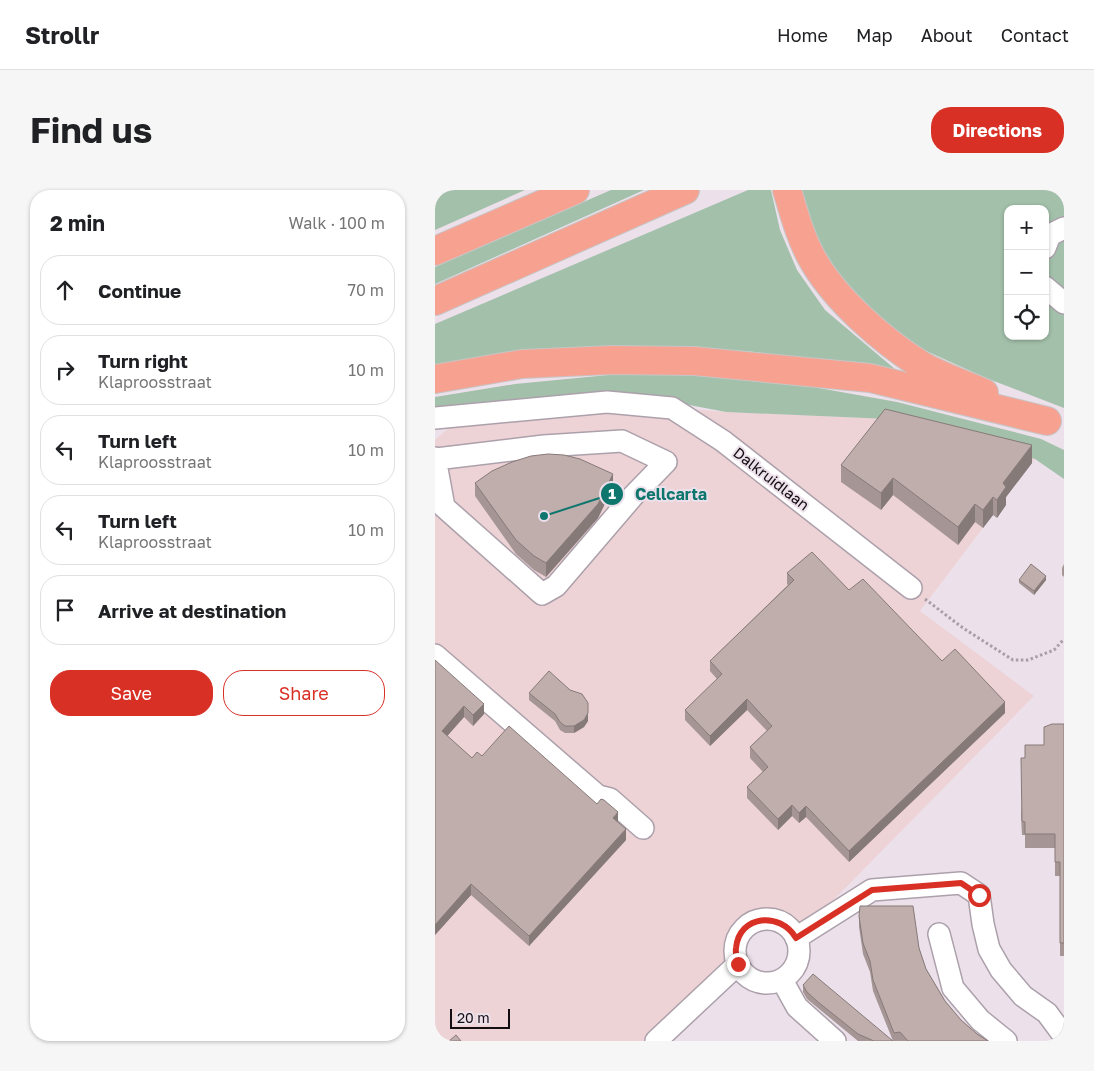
<!DOCTYPE html>
<meta charset="utf-8">
<style>
:root{--surface:#fff;--page:#f6f6f6;--text:#202124;--muted:#757577;--line:#e0e0e0;--accent:#d93025}
body{margin:0;font-family:"Golos Text",sans-serif;background:var(--page);color:var(--text)}
.controls{position:absolute;right:15px;top:15px;display:grid;overflow:hidden;border-radius:10px;box-shadow:0 1px 4px #0004}
.controls button{width:45px;height:45px;display:grid;place-items:center;padding:0;border:0;border-bottom:1px solid var(--line);background:var(--surface);color:var(--text);font:25px sans-serif}
.scale{position:absolute;left:15px;bottom:12px;width:60px;box-sizing:border-box;padding-left:5px;border:2px solid #110d11;border-top:0;font-size:14px;line-height:18px;white-space:nowrap;color:#110d11;-webkit-text-stroke:4px #ece0eb;paint-order:stroke}
.stop{position:absolute;width:15px;height:15px;margin:-11px;border:4px solid #d93025;border-radius:50%;background:#fff}
.stop.end{background:#d93025;border-color:#fff;box-shadow:0 1px 5px #0008}
.list{margin:0;padding:0;list-style:none}
h2{display:flex;justify-content:space-between;align-items:center;height:65px;margin:0;padding:0 20px;font-size:21px}
h2 small{font-size:16px;font-weight:400;color:var(--muted)}
.list li{display:grid;grid-template-columns:32px 1fr auto;gap:15px;align-items:center;box-sizing:border-box;height:70px;margin:0 10px 10px;padding:0 10px;border:1px solid var(--line);border-radius:20px}
.list b{display:block;font-size:19px;white-space:nowrap}
.list p{margin:0;font-size:16px;white-space:nowrap;color:var(--muted)}
.list em{font-size:16px;font-style:normal;color:var(--muted)}
.actions{display:flex;gap:10px;padding:15px 20px}
.actions a{flex:1;padding:11px 0;border:1px solid var(--accent);border-radius:20px;text-align:center;font-size:18px;color:var(--accent)}
.actions .main{background:var(--accent);color:#fff}
.icon{flex:none;width:28px;height:28px;fill:none;stroke:currentColor;stroke-width:2;stroke-linecap:round;stroke-linejoin:round}
.map{position:relative;flex:none;width:629px;height:851px;overflow:hidden;border-radius:20px}
header{display:flex;align-items:center;gap:30px;box-sizing:border-box;height:70px;padding:0 25px;background:var(--surface);border-bottom:1px solid var(--line)}
header strong{font-size:24px}
nav{display:flex;gap:28px;margin-inline-start:auto;font-size:18px}
.intro{display:flex;align-items:center;justify-content:space-between;box-sizing:border-box;height:120px;padding:0 30px}
h1{margin:0;font-size:35px}
.button{padding:12px 22px;border-radius:20px;background:var(--accent);color:#fff;font-size:18px;font-weight:700}
main{display:flex;gap:30px;padding:0 30px}
aside{flex:1;background:var(--surface);border-radius:20px;box-shadow:0 1px 4px #0004}
.map>svg:first-child{display:block}
.industrial{fill:#edd3d6}
.green{fill:#a3c0aa;fill-rule:evenodd}
.lines{fill:none;stroke-linecap:round;stroke-linejoin:round}
.minor-casing{stroke:#aca0ab;stroke-width:24}
.highway-casing{stroke:#c6c5c6;stroke-width:30}
.path{stroke:#a89ea7;stroke-width:3;stroke-dasharray:2.5 2.5;stroke-linecap:butt}
.minor{stroke:#fff;stroke-width:21}
.highway{stroke:#f7a291;stroke-width:28}
.wall{fill:#a59695}
.shaded-wall{fill:#867a79}
.building{fill:#c0aead;stroke:#867a79}
.route{stroke:#d93025;stroke-width:6}
.labels{text-anchor:middle;stroke-width:4;stroke-linejoin:round;paint-order:stroke}
.street-label{font-size:15px;fill:#110d11;stroke:#ece0eb}
.leader{fill:none;stroke:#0f766e;stroke-width:2}
.callout-dot{fill:#0f766e;stroke:#ece0eb;stroke-width:2}
.mark-label{font-size:15px;text-anchor:middle;font-weight:bold;fill:#fff}
.callout-label{font-size:16px;text-anchor:middle;font-weight:bold;fill:#0f766e;stroke:#ece0eb;stroke-width:4;stroke-linejoin:round;paint-order:stroke}
</style>
<header>
<strong>Strollr</strong>
<nav><a>Home</a><a>Map</a><a>About</a><a>Contact</a></nav>
</header>
<div class="intro"><h1>Find us</h1><a class="button">Directions</a></div>
<main>
<aside>
<h2>2 min<small>Walk · 100 m</small></h2>
<ul class="list">
<li><svg class="icon" aria-label="ahead" viewBox="0 0 24 24"><path d="M12 20V5M6 11l6-6 6 6"/></svg><div><b>Continue</b></div><em>70 m</em></li>
<li><svg class="icon" aria-label="right" viewBox="0 0 24 24"><path d="M7 20v-9h11M14 6l5 5-5 5"/></svg><div><b>Turn right</b><p>Klaproosstraat</p></div><em>10 m</em></li>
<li><svg class="icon" aria-label="left" viewBox="0 0 24 24"><path d="M17 20v-9H6M10 6l-5 5 5 5"/></svg><div><b>Turn left</b><p>Klaproosstraat</p></div><em>10 m</em></li>
<li><svg class="icon" aria-label="left" viewBox="0 0 24 24"><path d="M17 20v-9H6M10 6l-5 5 5 5"/></svg><div><b>Turn left</b><p>Klaproosstraat</p></div><em>10 m</em></li>
<li><svg class="icon" aria-label="arrive" viewBox="0 0 24 24"><path d="M6 21V4h12l-3 4 3 4H6"/></svg><div><b>Arrive at destination</b></div></li>
</ul>
<div class="actions"><a class="main">Save</a><a>Share</a></div>
</aside>
<div class="map">
<svg width="629" height="851" viewBox="0 0 629 851">
<rect width="100%" height="100%" fill="#ece0eb"/>
<!-- industrial -->
<polygon class="industrial" points="184,213 291,222 453,229 600,269 485,421 599,506 371,738 356,739 343,731 329,729 315,734 305,745 300,759 303,774 221,851 0,851 0,250 17,235"/>
<!-- green -->
<g class="green">
<polygon points="9,0 90,0 0,40 0,5"/>
<polygon points="176,0 209,0 0,94 0,77"/>
<polygon points="313,0 336,0 345,40 362,80 390,120 461,180 311,161 218,157 0,180 0,134"/>
<path d="M362,0H629V218L551,188L489,160L437,123L401,86L371,28ZM573,19H610V146H573Z"/>
<polygon points="194,183 272,186 367,195 462,212 606,249 629,260 629,289 600,269 453,229 291,222 228,210 0,221 0,207 80,194"/>
</g>
<g class="lines">
<!-- minor casing -->
<g class="minor-casing">
<g id="minor">
<polyline points="610,58 615,45 629,38"/>
<polyline points="610,97 629,113"/>
<polyline points="0,228 172,212 237,218 288,251 476,398"/>
<polyline points="0,268 9,317 107,404 121,396 198,306 231,272 187,251 109,256 1,269"/>
<polyline points="0,465 163,606 175,609 208,638"/>
<circle cx="332" cy="761" r="32"/>
<polyline points="504,744 518,798 545,830 571,851"/>
<polyline points="361,748 437,700 526,693 544,705 548,734 554,759 566,780 588,806 612,823 629,846"/>
<polyline points="347,790 362,817 400,851"/>
<polyline points="221,851 303,774"/>
</g>
</g>
<!-- highway casing -->
<g class="highway-casing">
<g id="highway">
<path d="M352,0C359,24 366,50 379,72C402,111 448,151 486,175C505,186 529,194 549,203"/>
<polyline points="0,61 140,0"/>
<polyline points="0,111 250,0"/>
<polyline points="0,189 87,174 177,170 259,171 435,188 612,231"/>
</g>
</g>
<!-- path -->
<polyline class="path" points="490,409 528,438 578,470 593,470 619,460 629,449"/>
<!-- minor -->
<use href="#minor" class="minor"/>
<!-- highway -->
<use href="#highway" class="highway"/>
</g>
<!-- wall -->
<g class="wall">
<polygon points="597,273 571,307 571,315 562,328 558,325 548,338 540,332 523,355 458,305 446,320 406,292 406,275"/>
<polygon points="40,293 178,297 163,328 111,387 99,380 81,364 40,306"/>
<polygon points="629,374 629,387 627,385 627,378"/>
<polygon points="352,383 414,400 507,471 570,523 414,672 371,627 364,633 357,626 343,640 312,608 312,597 328,582 315,568 315,557 332,541 312,520 275,556 250,530 250,520 282,489 275,481 275,471 353,395 352,394"/>
<polygon points="584,390 611,390 599,405 584,393"/>
<polygon points="0,470 49,524 38,536 29,527 12,546 37,568 47,566 183,632 191,650 94,756 36,705 0,745"/>
<polygon points="94,503 153,531 149,537 139,543 130,543 125,540 120,531 94,510"/>
<polygon points="629,534 629,766 625,766 625,686 620,686 620,658 590,658 590,645 587,645 586,626 590,568 609,555"/>
<polygon points="424,726 484,758 491,779 510,811 526,830 542,844 553,851 458,851 438,801 435,782 428,764 424,737"/>
<polygon points="368,795 458,851 423,851 372,809 368,802"/>
</g>
<!-- shaded-wall -->
<g class="shaded-wall">
<polygon points="597,255 597,273 571,307 571,315 562,328 562,310 568,293"/>
<polygon points="178,284 178,297 163,328 111,387 111,373"/>
<polygon points="458,288 458,305 446,320 446,303"/>
<polygon points="558,307 558,325 548,338 548,320"/>
<polygon points="540,314 540,332 523,355 523,337"/>
<polygon points="611,386 611,390 599,405 599,401"/>
<polygon points="312,509 312,520 275,556 275,546"/>
<polygon points="570,512 570,523 414,672 414,661"/>
<polygon points="49,514 49,524 38,536 38,525"/>
<polygon points="29,516 29,527 7,552 7,541"/>
<polygon points="153,523 153,531 149,537 139,543 139,536"/>
<polygon points="357,615 357,626 343,640 343,629"/>
<polygon points="371,616 371,627 364,633 364,623"/>
<polygon points="183,622 183,633 178,628"/>
<polygon points="191,639 191,650 94,756 94,746"/>
<polygon points="36,694 36,705 0,745 0,735"/>
</g>
<!-- building -->
<g class="building">
<polygon points="450,219 597,255 568,293 571,297 562,310 558,307 548,320 540,314 523,337 458,288 446,303 406,275"/>
<polygon points="113,264 129,265 145,269 178,284 163,314 111,373 99,366 81,350 40,293 57,281 77,272 96,266"/>
<polygon points="377,362 414,400 428,389 507,471 520,459 570,512 414,661 371,616 364,623 357,615 343,629 312,597 333,577 315,557 337,536 312,509 275,546 250,520 287,484 275,471 359,390 352,383"/>
<polygon points="596,374 611,386 599,401 584,390"/>
<polygon points="0,470 49,514 38,525 29,516 7,541 37,568 42,562 47,566 74,536 162,614 166,609 169,610 183,622 178,628 191,639 94,746 36,694 0,735"/>
<polygon points="114,481 135,500 147,504 153,513 153,523 149,530 139,536 130,536 125,532 120,524 94,503"/>
<polygon points="617,534 629,534 629,753 625,753 625,672 620,672 620,644 590,644 590,632 587,631 586,568 590,568 590,555 609,555 609,537"/>
<polygon points="425,716 478,716 484,758 491,779 510,811 526,830 542,844 553,851 473,851 465,842 459,843 438,790 435,771 428,753 424,726"/>
<polygon points="378,784 458,851 439,851 423,844 383,812 372,802 368,795"/>
<polygon points="21,845 26,851 14,851"/>
</g>
<g class="lines">
<!-- route -->
<path class="route" d="M303,774C302,769 300,763 301,758C304,725 345,721 361,748L437,700L526,693L544,705"/>
</g>
<g class="labels">
<!-- street labels -->
<g class="street-label">
<text transform="translate(336 289) rotate(38)" y="5">Dalkruidlaan</text>
</g>
</g>
<!-- callouts -->
<path class="leader" d="M109 326L177 304"/>
<g class="callout-dot">
<circle cx="109" cy="326" r="5"/>
<circle cx="177" cy="304" r="12"/>
</g>
<g class="mark-label">
<text x="177" y="309">1</text>
</g>
<g class="callout-label">
<text x="236" y="310">Cellcarta</text>
</g>
</svg>
<div class="controls">
<button>+</button>
<button>−</button>
<button><svg class="icon" aria-label="locate" viewBox="0 0 24 24"><circle cx="12" cy="12" r="6"/><path d="M12 2v4M12 18v4M2 12h4M18 12h4"/></svg></button>
</div>
<div class="scale">20 m</div>
<div class="stop" style="left:544px;top:705px"></div>
<div class="stop end" style="left:303px;top:774px"></div>
</div>
</main>
